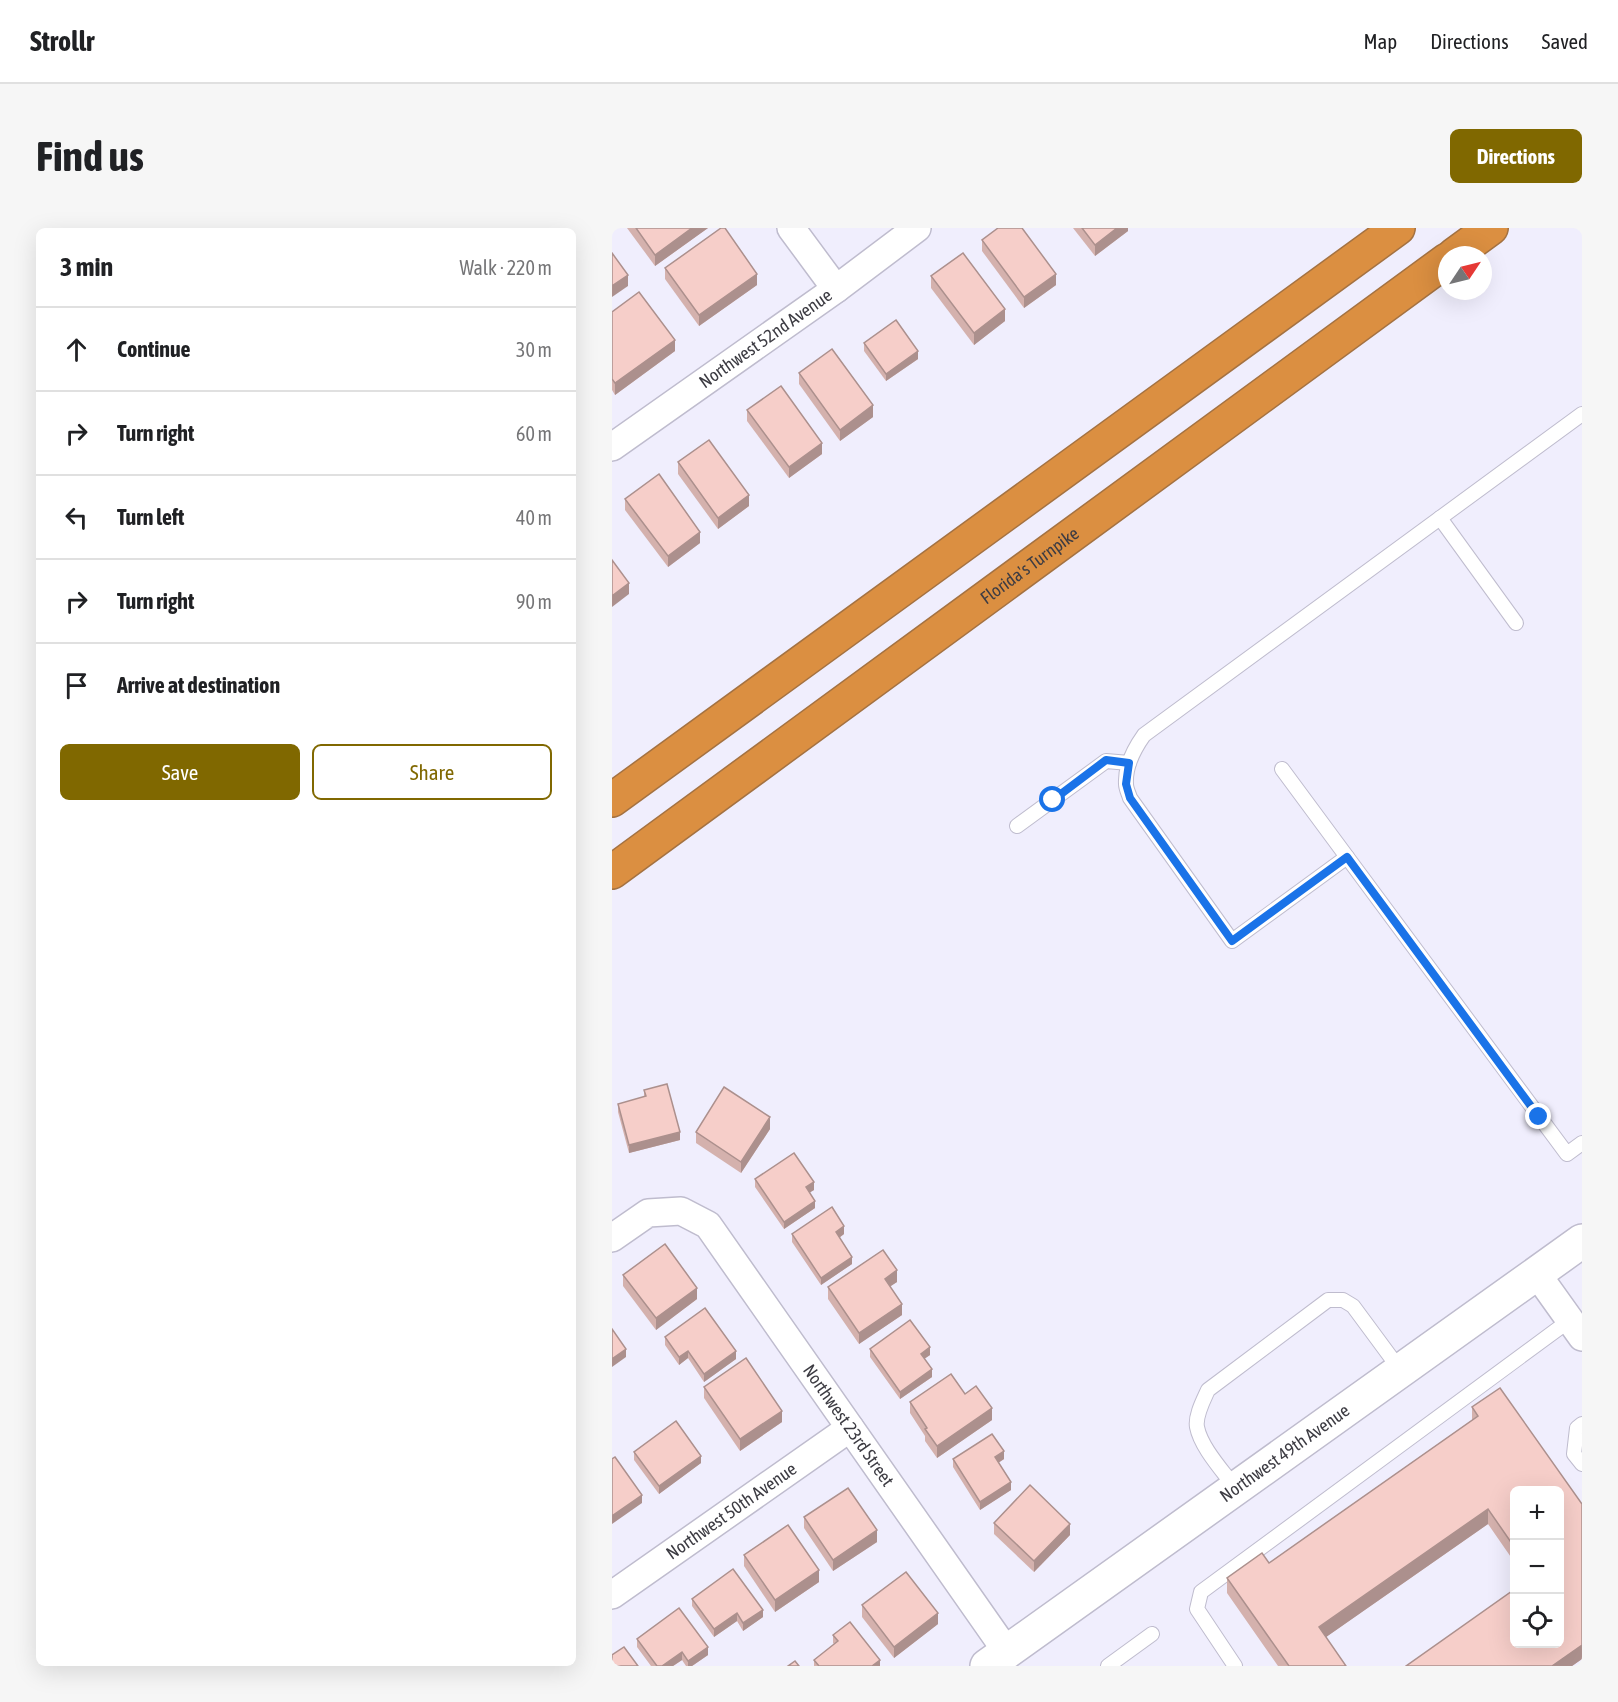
<!DOCTYPE html>
<meta charset="utf-8">
<style>
:root{--surface:#fff;--page:#f6f6f6;--text:#202124;--muted:#757577;--line:#e0e0e0;--accent:#806800}
body{margin:0;font-family:"Asap Condensed",sans-serif;background:var(--page);color:var(--text)}
.controls{position:absolute;right:18px;bottom:18px;display:grid;overflow:hidden;border-radius:9px;box-shadow:0 6px 24px #0002}
.controls button{width:54px;height:54px;display:grid;place-items:center;padding:0;border:0;border-bottom:2px solid var(--line);background:var(--surface);color:var(--text);font:30px sans-serif}
.compass{position:absolute;left:826px;top:18px;width:54px;height:54px;border-radius:50%;background:var(--surface);box-shadow:0 6px 24px #0002;rotate:55deg}
.stop{position:absolute;width:18px;height:18px;margin:-14px;border:4px solid #1a73e8;border-radius:50%;background:#fff}
.stop.end{background:#1a73e8;border-color:#fff;box-shadow:0 2px 6px #0008}
.list{margin:0;padding:0;list-style:none}
h2{display:flex;justify-content:space-between;align-items:center;height:78px;margin:0;padding:0 24px;font-size:26px}
h2 small{font-size:20px;font-weight:400;color:var(--muted)}
.list li{display:grid;grid-template-columns:39px 1fr auto;gap:18px;align-items:center;box-sizing:border-box;height:84px;padding:0 24px;border-top:2px solid var(--line)}
.list b{display:block;font-size:22px;white-space:nowrap}
.list em{font-size:20px;font-style:normal;color:var(--muted)}
.actions{display:flex;gap:12px;padding:18px 24px}
.actions a{flex:1;padding:14px 0;border:2px solid var(--accent);border-radius:9px;text-align:center;font-size:21px;color:var(--accent)}
.actions .main{background:var(--accent);color:#fff}
.icon{flex:none;width:33px;height:33px;fill:none;stroke:currentColor;stroke-width:2;stroke-linecap:round;stroke-linejoin:round}
.map{position:relative;flex:none;width:970px;height:1438px;overflow:hidden;border-radius:9px}
header{display:flex;align-items:center;gap:36px;box-sizing:border-box;height:84px;padding:0 30px;background:var(--surface);border-bottom:2px solid var(--line)}
header strong{font-size:28px}
nav{display:flex;gap:33px;margin-inline-start:auto;font-size:21px}
.intro{display:flex;align-items:center;justify-content:space-between;box-sizing:border-box;height:144px;padding:0 36px}
h1{margin:0;font-size:42px}
.button{padding:15px 27px;border-radius:9px;background:var(--accent);color:#fff;font-size:21px;font-weight:700}
main{display:flex;gap:36px;padding:0 36px}
aside{flex:1;background:var(--surface);border-radius:9px;box-shadow:0 6px 24px #0002}
.map>svg:first-child{display:block}
.lines{fill:none;stroke-linecap:round;stroke-linejoin:round}
.lane-casing{stroke:#bfbcce;stroke-width:16}
.street-casing{stroke:#bfbcce;stroke-width:30}
.secondary-casing{stroke:#bfbcce;stroke-width:36}
.highway-casing{stroke:#a47242;stroke-width:36}
.lane{stroke:#fff;stroke-width:14}
.street{stroke:#fff;stroke-width:27}
.secondary{stroke:#fff;stroke-width:33}
.highway{stroke:#db8f41;stroke-width:33}
.wall{fill:#d4b1ad}
.shaded-wall{fill:#ac908d}
.building{fill:#f6cec9;stroke:#ac908d;stroke-width:1.5}
.route{stroke:#1a73e8;stroke-width:8}
.labels{text-anchor:middle;stroke-width:4.5;stroke-linejoin:round;paint-order:stroke}
.street-label{font-size:18px;fill:#3d3c43;stroke:#fff}
</style>
<header>
<strong>Strollr</strong>
<nav><a>Map</a><a>Directions</a><a>Saved</a></nav>
</header>
<div class="intro"><h1>Find us</h1><a class="button">Directions</a></div>
<main>
<aside>
<h2>3 min<small>Walk · 220 m</small></h2>
<ul class="list">
<li><svg class="icon" aria-label="ahead" viewBox="0 0 24 24"><path d="M12 20V5M6 11l6-6 6 6"/></svg><div><b>Continue</b></div><em>30 m</em></li>
<li><svg class="icon" aria-label="right" viewBox="0 0 24 24"><path d="M7 20v-9h11M14 6l5 5-5 5"/></svg><div><b>Turn right</b></div><em>60 m</em></li>
<li><svg class="icon" aria-label="left" viewBox="0 0 24 24"><path d="M17 20v-9H6M10 6l-5 5 5 5"/></svg><div><b>Turn left</b></div><em>40 m</em></li>
<li><svg class="icon" aria-label="right" viewBox="0 0 24 24"><path d="M7 20v-9h11M14 6l5 5-5 5"/></svg><div><b>Turn right</b></div><em>90 m</em></li>
<li><svg class="icon" aria-label="arrive" viewBox="0 0 24 24"><path d="M6 21V4h12l-3 4 3 4H6"/></svg><div><b>Arrive at destination</b></div></li>
</ul>
<div class="actions"><a class="main">Save</a><a>Share</a></div>
</aside>
<div class="map">
<svg width="970" height="1438" viewBox="0 0 970 1438">
<rect width="100%" height="100%" fill="#f0eefd"/>
<g class="lines">
<!-- lane casing -->
<g class="lane-casing">
<g id="lane">
<polyline points="828,290 904,395"/>
<path d="M670,541L735,629L620,713L518,570C517,566 514,561 514,556C513,539 522,521 532,507L970,186"/>
<polyline points="405,598 494,533 517,535"/>
<polyline points="735,629 955,926 970,915"/>
<polyline points="970,1196 965,1200 962,1226 970,1236"/>
<path d="M624,1261C612,1244 589,1220 585,1199C583,1188 591,1173 596,1162L716,1072H731L741,1078L789,1143"/>
<polyline points="496,1438 540,1406"/>
<polyline points="623,1438 585,1381 589,1364 958,1092"/>
</g>
</g>
<!-- street casing -->
<g class="street-casing">
<g id="street">
<polyline points="179,0 224,61"/>
<path id="s1" d="M0,219L224,61L305,0"/>
<path id="s2" d="M0,1010L36,985L69,983L96,997L395,1424"/>
<polyline points="925,1046 970,1109"/>
<path id="s3" d="M0,1367L238,1200"/>
</g>
</g>
<!-- secondary casing -->
<g class="secondary-casing">
<g id="secondary">
<path id="s4" d="M375,1438L970,1013"/>
</g>
</g>
<!-- highway casing -->
<g class="highway-casing">
<g id="highway">
<polyline points="842,27 879,0"/>
<polyline points="0,572 786,0"/>
<path id="s5" d="M0,644L835,32"/>
</g>
</g>
<!-- lane -->
<use href="#lane" class="lane"/>
<!-- street -->
<use href="#street" class="street"/>
<!-- secondary -->
<use href="#secondary" class="secondary"/>
<!-- highway -->
<use href="#highway" class="highway"/>
</g>
<!-- wall -->
<g class="wall">
<polygon points="15,0 96,0 43,38"/>
<polygon points="461,0 516,0 516,3 483,28"/>
<polygon points="370,12 444,57 412,80 370,23"/>
<polygon points="53,40 145,57 87,98 53,51"/>
<polygon points="319,48 393,93 362,117 319,60"/>
<polygon points="0,84 63,123 3,167 0,162"/>
<polygon points="252,115 306,131 274,153 252,123"/>
<polygon points="187,145 261,189 228,213 187,156"/>
<polygon points="135,182 210,226 177,250 135,193"/>
<polygon points="66,234 137,278 106,301 66,246"/>
<polygon points="13,271 88,315 56,339 13,282"/>
<polygon points="32,862 68,912 17,925 6,884 6,876 32,869"/>
<polygon points="158,901 129,945 84,915 84,904"/>
<polygon points="143,951 202,962 197,964 203,980 172,1001 143,959"/>
<polygon points="180,1006 232,1006 227,1010 240,1036 209,1057 180,1014"/>
<polygon points="11,1047 85,1071 44,1102 11,1058"/>
<polygon points="285,1054 278,1058 290,1087 247,1116 216,1071 216,1059"/>
<polygon points="53,1109 124,1131 92,1154 76,1130 67,1137 53,1117"/>
<polygon points="258,1121 318,1127 312,1131 320,1149 288,1171 258,1129"/>
<polygon points="92,1159 170,1194 128,1223 92,1170"/>
<polygon points="888,1160 970,1431 960,1438 794,1438 948,1416 903,1263 903,1335 876,1296 714,1409 734,1438 666,1438 615,1365 615,1350 657,1335 860,1192 860,1179"/>
<polygon points="353,1166 380,1192 325,1230 313,1213 313,1208 298,1185 298,1174"/>
<polygon points="22,1224 89,1235 47,1266 22,1232"/>
<polygon points="341,1231 392,1231 386,1235 399,1262 368,1282 341,1239"/>
<polygon points="192,1289 265,1314 221,1343 192,1300"/>
<polygon points="382,1295 458,1307 422,1344 382,1306"/>
<polygon points="132,1327 207,1354 163,1384 132,1338"/>
<polygon points="80,1371 151,1389 131,1403 125,1393 102,1409 80,1378"/>
<polygon points="250,1377 326,1396 282,1430 250,1389"/>
<polygon points="221,1407 268,1438 202,1438 202,1432 222,1416 221,1415"/>
<polygon points="25,1411 96,1427 80,1438 74,1438 70,1432 61,1438 39,1438 25,1419"/>
</g>
<!-- shaded-wall -->
<g class="shaded-wall">
<polygon points="80,0 96,0 43,38 43,27"/>
<polygon points="505,0 516,0 516,3 483,28 483,17"/>
<polygon points="145,46 145,57 87,98 87,87"/>
<polygon points="444,46 444,57 412,80 412,69"/>
<polygon points="16,47 16,58 0,69 0,58"/>
<polygon points="393,81 393,93 362,117 362,105"/>
<polygon points="63,112 63,123 3,167 3,155"/>
<polygon points="306,123 306,131 274,153 274,146"/>
<polygon points="261,177 261,189 228,213 228,202"/>
<polygon points="210,215 210,226 177,250 177,239"/>
<polygon points="137,267 137,278 106,301 106,290"/>
<polygon points="88,304 88,315 56,339 56,328"/>
<polygon points="17,355 17,366 0,379 0,368"/>
<polygon points="158,889 158,901 129,945 129,934"/>
<polygon points="68,904 68,912 17,925 17,917"/>
<polygon points="202,954 202,962 194,967 194,959"/>
<polygon points="203,973 203,980 172,1001 172,994"/>
<polygon points="232,998 232,1006 224,1012 224,1004"/>
<polygon points="240,1029 240,1036 209,1057 209,1050"/>
<polygon points="285,1042 285,1054 273,1062 273,1051"/>
<polygon points="85,1060 85,1071 44,1102 44,1090"/>
<polygon points="290,1076 290,1087 247,1116 247,1105"/>
<polygon points="318,1119 318,1127 309,1133 309,1126"/>
<polygon points="14,1121 14,1129 0,1139 0,1131"/>
<polygon points="76,1123 76,1130 67,1137 67,1129"/>
<polygon points="124,1123 124,1131 92,1154 92,1146"/>
<polygon points="320,1141 320,1149 288,1171 288,1164"/>
<polygon points="380,1180 380,1192 325,1230 325,1218"/>
<polygon points="170,1183 170,1194 128,1223 128,1211"/>
<polygon points="392,1223 392,1231 383,1237 383,1229"/>
<polygon points="89,1228 89,1235 47,1266 47,1258"/>
<polygon points="399,1254 399,1262 368,1282 368,1274"/>
<polygon points="30,1267 30,1275 0,1296 0,1288"/>
<polygon points="876,1281 876,1296 707,1414 707,1399"/>
<polygon points="458,1296 458,1307 422,1344 422,1333"/>
<polygon points="265,1302 265,1314 221,1343 221,1332"/>
<polygon points="207,1342 207,1354 163,1384 163,1372"/>
<polygon points="151,1382 151,1389 131,1403 131,1395"/>
<polygon points="125,1385 125,1393 102,1409 102,1401"/>
<polygon points="326,1385 326,1396 282,1430 282,1419"/>
<polygon points="970,1417 970,1431 960,1438 940,1438"/>
<polygon points="96,1419 96,1427 80,1438 76,1438 76,1433"/>
<polygon points="70,1424 70,1432 61,1438 50,1438"/>
<polygon points="268,1432 268,1438 260,1438"/>
</g>
<!-- building -->
<g class="building">
<polygon points="24,0 80,0 43,27"/>
<polygon points="109,0 113,0 145,46 87,87 53,40"/>
<polygon points="386,0 410,0 444,46 412,69 370,12"/>
<polygon points="470,0 505,0 483,17"/>
<polygon points="0,25 16,47 0,58"/>
<polygon points="351,25 393,81 362,105 319,48"/>
<polygon points="27,64 63,112 3,155 0,151 0,84"/>
<polygon points="284,92 306,123 274,146 252,115"/>
<polygon points="220,121 261,177 228,202 187,145"/>
<polygon points="169,158 210,215 177,239 135,182"/>
<polygon points="97,212 137,267 106,290 66,234"/>
<polygon points="47,246 88,304 56,328 13,271"/>
<polygon points="0,332 17,355 0,368"/>
<polygon points="55,856 68,904 17,917 6,876 34,868 32,862"/>
<polygon points="112,859 158,889 129,934 84,904"/>
<polygon points="182,925 202,954 194,959 203,973 172,994 143,951"/>
<polygon points="220,979 232,998 224,1004 240,1029 209,1050 180,1006"/>
<polygon points="53,1016 85,1060 44,1090 11,1047"/>
<polygon points="271,1022 285,1042 273,1051 290,1076 247,1105 216,1059"/>
<polygon points="93,1080 124,1123 92,1146 76,1123 67,1129 53,1109"/>
<polygon points="298,1092 318,1119 309,1126 320,1141 288,1164 258,1121"/>
<polygon points="0,1101 14,1121 0,1131"/>
<polygon points="134,1130 170,1183 128,1211 92,1159"/>
<polygon points="339,1146 353,1166 364,1158 380,1180 325,1218 313,1201 315,1200 298,1174"/>
<polygon points="888,1160 970,1276 970,1417 940,1438 794,1438 903,1361 903,1416 948,1416 948,1263 903,1263 903,1320 876,1281 707,1399 734,1438 677,1438 615,1350 650,1325 657,1335 866,1188 860,1179"/>
<polygon points="64,1193 89,1228 47,1258 22,1224"/>
<polygon points="380,1206 392,1223 383,1229 399,1254 368,1274 341,1231"/>
<polygon points="3,1229 30,1267 0,1288 0,1231"/>
<polygon points="418,1257 458,1296 422,1333 382,1295"/>
<polygon points="236,1260 265,1302 221,1332 192,1289"/>
<polygon points="176,1297 207,1342 163,1372 132,1327"/>
<polygon points="121,1341 151,1382 131,1395 125,1385 102,1401 80,1371"/>
<polygon points="294,1344 326,1385 282,1419 250,1377"/>
<polygon points="67,1380 96,1419 76,1433 70,1424 50,1438 45,1438 25,1411"/>
<polygon points="238,1394 268,1432 260,1438 207,1438 202,1432 226,1413 221,1407"/>
<polygon points="12,1419 26,1438 0,1438 0,1427"/>
<polygon points="183,1433 187,1438 176,1438"/>
</g>
<g class="lines">
<!-- route -->
<polyline class="route" points="441,572 494,532 517,535 514,556 518,570 620,713 735,629 927,889"/>
</g>
<g class="labels">
<!-- street labels -->
<g class="street-label">
<text dy="6" stroke="none"><textPath href="#s1" startOffset="188">Northwest 52nd Avenue</textPath></text>
<text dy="6" stroke="none"><textPath href="#s5" startOffset="518">Florida's Turnpike</textPath></text>
<text dy="6" stroke="none"><textPath href="#s2" startOffset="352">Northwest 23rd Street</textPath></text>
<text dy="6" stroke="none"><textPath href="#s4" startOffset="366">Northwest 49th Avenue</textPath></text>
<text dy="6" stroke="none"><textPath href="#s3" startOffset="146">Northwest 50th Avenue</textPath></text>
</g>
</g>
</svg>
<div class="controls">
<button>+</button>
<button>−</button>
<button><svg class="icon" aria-label="locate" viewBox="0 0 24 24"><circle cx="12" cy="12" r="6"/><path d="M12 2v4M12 18v4M2 12h4M18 12h4"/></svg></button>
</div>
<svg class="compass" viewBox="-18 -18 36 36"><path d="M0-13l5 13h-10z" fill="#e53935"/><path d="M0 13l5-13h-10z" fill="#757577"/></svg>
<div class="stop" style="left:441px;top:572px"></div>
<div class="stop end" style="left:927px;top:889px"></div>
</div>
</main>
